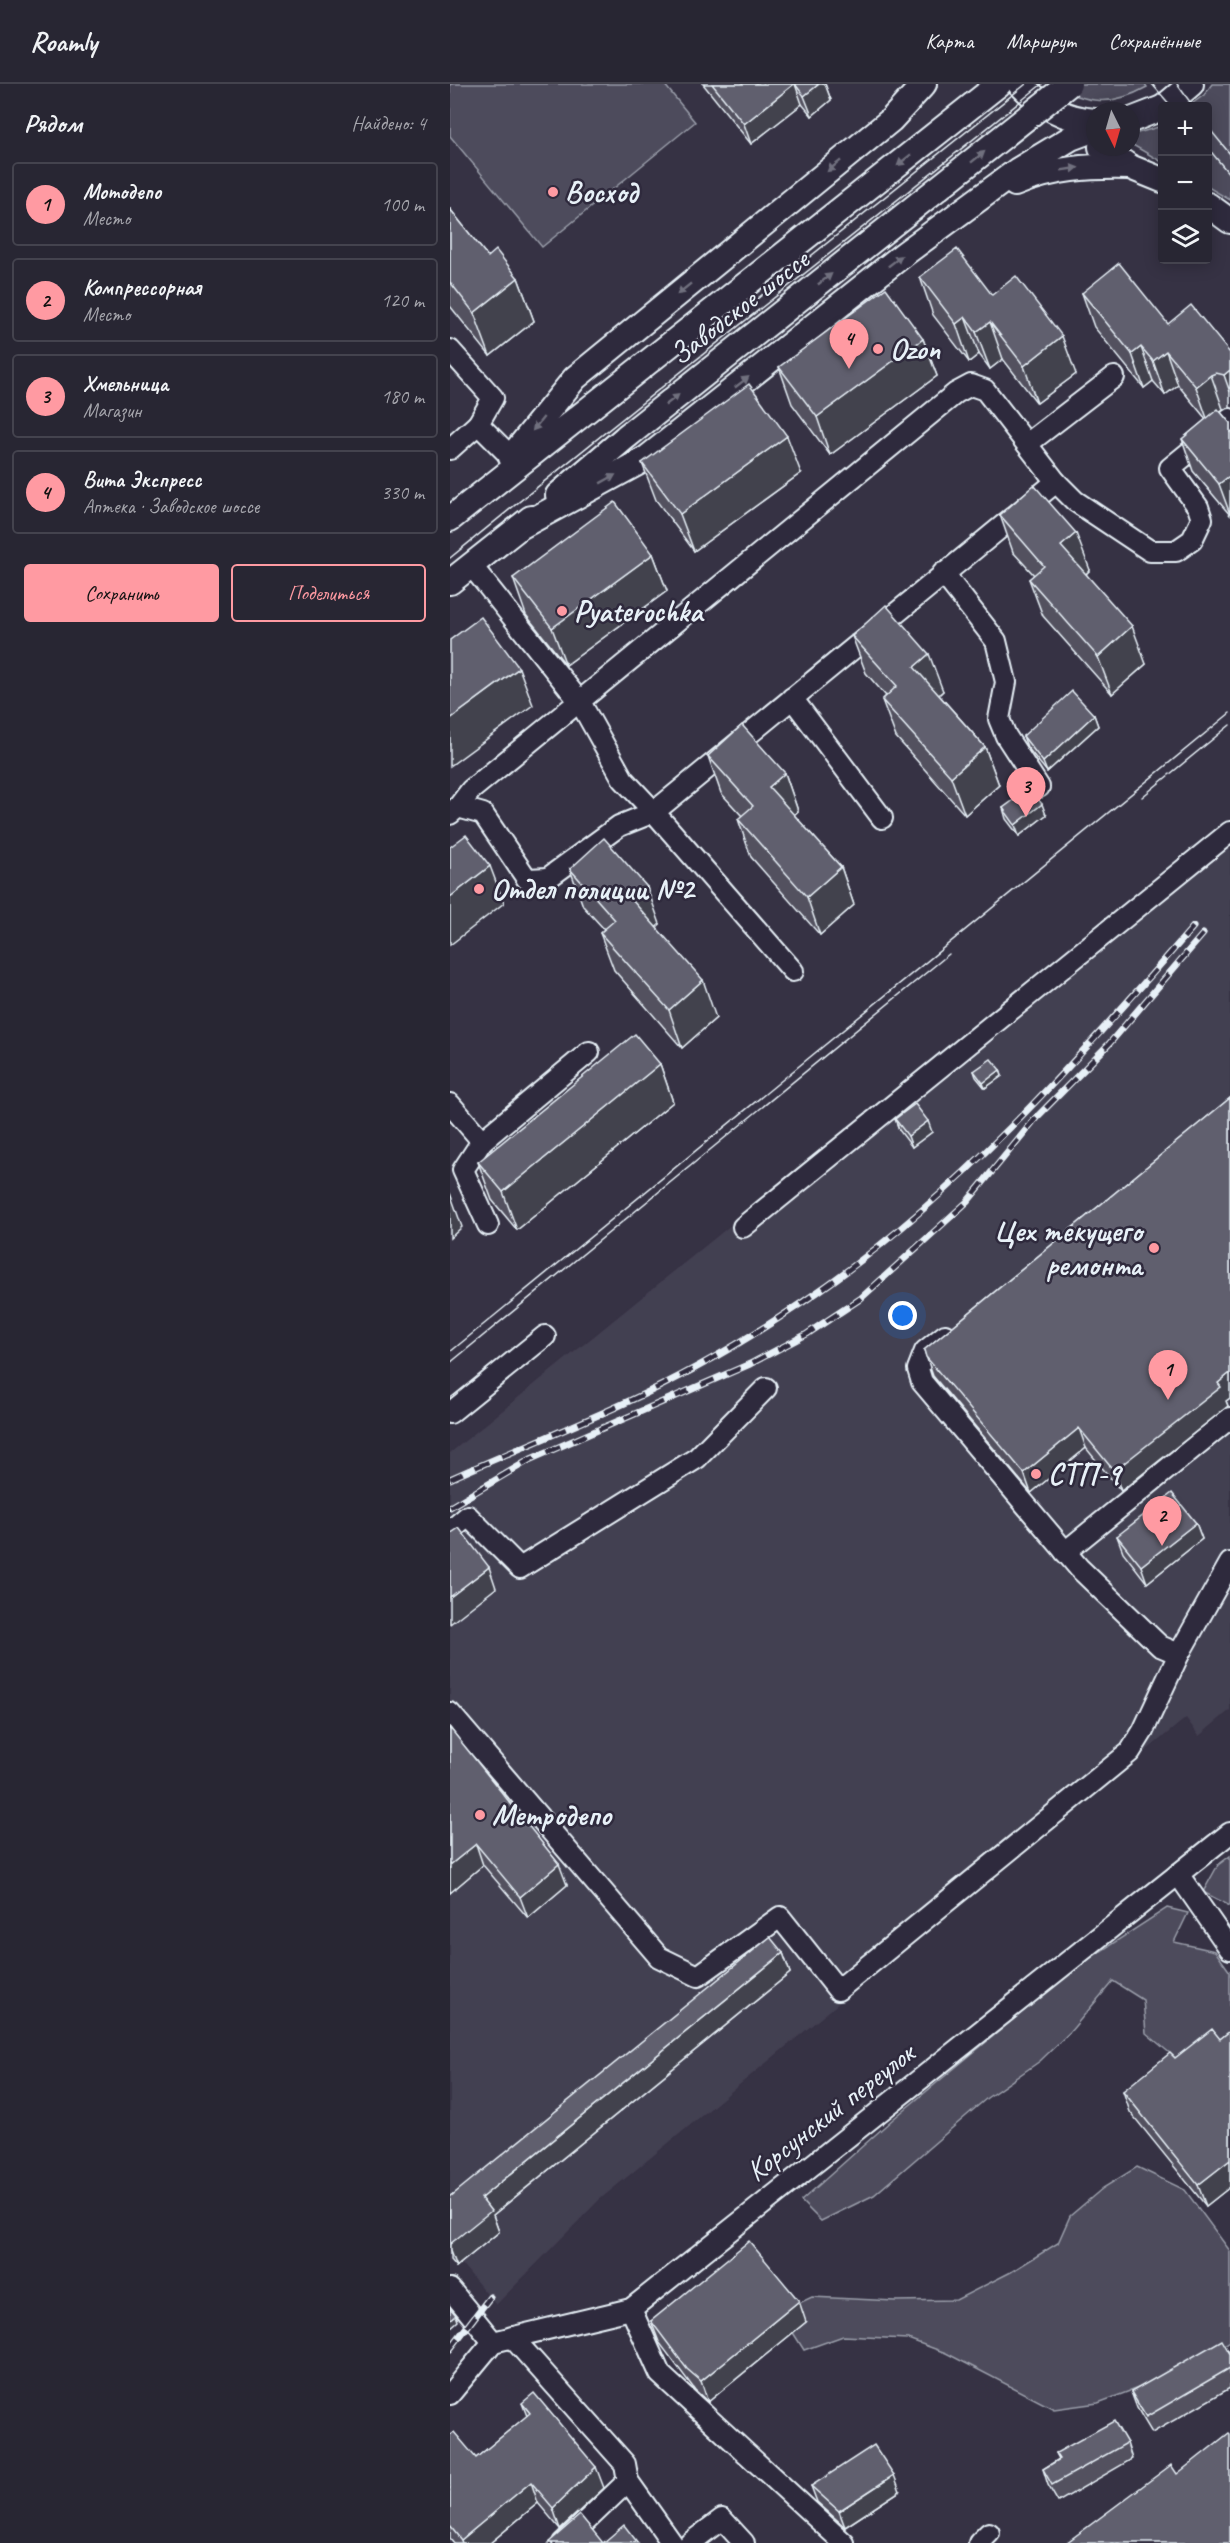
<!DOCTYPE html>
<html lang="ru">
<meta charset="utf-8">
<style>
:root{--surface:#282633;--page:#34323f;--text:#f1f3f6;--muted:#a5a5ac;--line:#44434e;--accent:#ff9aa2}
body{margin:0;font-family:Caveat,sans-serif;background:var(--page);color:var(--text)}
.controls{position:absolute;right:18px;top:18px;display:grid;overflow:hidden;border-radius:6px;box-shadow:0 3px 15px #0003}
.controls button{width:54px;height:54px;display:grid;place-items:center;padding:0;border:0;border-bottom:2px solid var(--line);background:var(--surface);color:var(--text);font:30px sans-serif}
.compass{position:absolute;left:636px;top:18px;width:54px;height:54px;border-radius:50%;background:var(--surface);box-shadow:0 3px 15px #0003;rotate:175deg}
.you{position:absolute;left:453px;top:1232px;width:21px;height:21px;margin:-15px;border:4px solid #fff;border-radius:50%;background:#1a73e8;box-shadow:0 0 0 9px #1a73e833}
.badge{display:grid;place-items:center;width:39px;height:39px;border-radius:50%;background:var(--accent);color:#111;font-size:20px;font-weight:700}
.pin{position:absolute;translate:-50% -50px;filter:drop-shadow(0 2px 3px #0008)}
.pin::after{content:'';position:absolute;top:32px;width:21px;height:18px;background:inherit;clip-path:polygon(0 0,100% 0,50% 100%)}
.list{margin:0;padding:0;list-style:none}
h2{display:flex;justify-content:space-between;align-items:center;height:78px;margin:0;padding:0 24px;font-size:26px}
h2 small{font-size:20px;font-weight:400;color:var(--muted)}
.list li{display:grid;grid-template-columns:39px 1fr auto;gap:18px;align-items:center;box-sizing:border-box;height:84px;margin:0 12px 12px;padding:0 12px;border:2px solid var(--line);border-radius:6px}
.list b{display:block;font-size:22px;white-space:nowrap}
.list p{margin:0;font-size:20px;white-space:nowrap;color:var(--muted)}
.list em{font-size:20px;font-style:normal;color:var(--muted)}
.actions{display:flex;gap:12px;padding:18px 24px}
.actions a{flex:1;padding:14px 0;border:2px solid var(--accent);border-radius:6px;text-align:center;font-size:21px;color:var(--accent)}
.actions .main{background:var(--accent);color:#111}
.icon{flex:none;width:33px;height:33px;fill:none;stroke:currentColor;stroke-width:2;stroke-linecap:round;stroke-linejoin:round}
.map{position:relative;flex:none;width:780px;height:2459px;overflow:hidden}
header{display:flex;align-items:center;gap:36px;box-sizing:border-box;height:84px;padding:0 30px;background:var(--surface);border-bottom:2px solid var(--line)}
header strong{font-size:28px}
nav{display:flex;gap:33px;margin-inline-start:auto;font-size:21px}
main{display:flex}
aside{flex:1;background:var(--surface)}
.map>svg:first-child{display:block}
.built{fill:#433f51}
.green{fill:#4d4b5c;stroke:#9a9eaa;stroke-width:1.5}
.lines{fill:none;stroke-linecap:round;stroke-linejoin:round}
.minor-casing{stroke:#e8f1f8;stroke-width:24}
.major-casing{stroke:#e8f1f8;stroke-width:28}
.minor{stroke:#2f2a3d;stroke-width:20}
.major{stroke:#2f2a3d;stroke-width:24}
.tram{stroke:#e8f1f8;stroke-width:1.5}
.rail-casing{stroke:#e8f1f8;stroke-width:7}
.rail{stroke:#2f2a3d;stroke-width:4.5;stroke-dasharray:14;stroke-linecap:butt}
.major-bridge-casing{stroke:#e8f1f8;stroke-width:28;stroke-linecap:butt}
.major-bridge{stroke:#2f2a3d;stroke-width:24}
.wall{fill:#53515f;stroke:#e8f1f8;stroke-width:1.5}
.shaded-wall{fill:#43424d;stroke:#e8f1f8;stroke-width:1.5}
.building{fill:#605e6e;stroke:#e8f1f8;stroke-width:1.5}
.oneway{fill:#70707e}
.poi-dot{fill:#ff9aa2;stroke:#2f2a3d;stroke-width:2}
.labels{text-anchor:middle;stroke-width:5;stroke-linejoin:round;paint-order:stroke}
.poi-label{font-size:30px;font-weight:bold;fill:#e8f1f8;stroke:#2f2a3d;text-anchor:start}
.street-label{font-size:30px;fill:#e8f1f8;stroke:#2f2a3d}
</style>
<header>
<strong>Roamly</strong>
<nav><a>Карта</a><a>Маршрут</a><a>Сохранённые</a></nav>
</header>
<main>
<aside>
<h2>Рядом<small>Найдено: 4</small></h2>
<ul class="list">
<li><span class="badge">1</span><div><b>Мотодепо</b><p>Место</p></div><em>100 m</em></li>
<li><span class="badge">2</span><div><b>Компрессорная</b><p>Место</p></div><em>120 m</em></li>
<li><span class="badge">3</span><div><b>Хмельница</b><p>Магазин</p></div><em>180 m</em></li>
<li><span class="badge">4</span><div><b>Вита Экспресс</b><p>Аптека · Заводское шоссе</p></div><em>330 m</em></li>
</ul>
<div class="actions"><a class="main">Сохранить</a><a>Поделиться</a></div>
</aside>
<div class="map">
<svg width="780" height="2459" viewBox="0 0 780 2459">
<rect width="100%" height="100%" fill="#363244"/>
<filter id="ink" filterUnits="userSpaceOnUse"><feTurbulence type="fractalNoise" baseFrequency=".0167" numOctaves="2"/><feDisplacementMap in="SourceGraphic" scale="12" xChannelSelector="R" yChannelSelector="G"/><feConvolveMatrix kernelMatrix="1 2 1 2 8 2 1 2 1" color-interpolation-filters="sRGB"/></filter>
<g filter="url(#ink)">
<!-- built -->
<polygon class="built" points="780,736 780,1626 749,1652 736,1634 149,2116 46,2221 0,2166 0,1369"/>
<!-- green -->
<g class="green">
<polygon points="0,0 214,0 245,38 92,163 0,52"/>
<path d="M602,0H695L697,3C661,23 637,20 602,0Z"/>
<polygon points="762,0 780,0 780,116 758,103 758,22 739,22 754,11"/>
<polygon points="712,42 712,78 681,60 681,51"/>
<polygon points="780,1772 780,1822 753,1808 768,1781"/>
<polygon points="717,1824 738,1829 724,1858 765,1867 780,1888 780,1973 735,1982 696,1949 693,1916 663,1897 620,1948 590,1977 537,2014 424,2111 371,2137 351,2117 443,2035 628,1882"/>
<polygon points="687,2083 735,2106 780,2167 780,2257 741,2284 648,2319 604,2325 496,2269 458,2255 393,2252 354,2266 330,2228 362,2213 445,2217 506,2216 561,2188 608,2159 620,2132 653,2104"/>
</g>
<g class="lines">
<!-- minor casing -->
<g class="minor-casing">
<g id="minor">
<polyline points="0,266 43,314 28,340 61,373"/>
<polyline points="577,360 664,293"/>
<polyline points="0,365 28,340"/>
<polyline points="21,481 130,618 173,695 204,728 606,398 625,417 700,467 726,467 742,456 752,435 748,423 720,384 780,335"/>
<polyline points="493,489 546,557 556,598 549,635 556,652 589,703"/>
<polyline points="342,614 432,734"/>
<polyline points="8,723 21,706 506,309 521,301 535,306 606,398"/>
<polyline points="0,730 8,723 33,730 77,795 98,794 169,742 204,728 343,887"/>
<polyline points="0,1020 32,1057 139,968"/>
<polyline points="32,1057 13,1086 38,1141"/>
<polyline points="293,1143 780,748"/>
<polyline points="0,1329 95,1252"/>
<polyline points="0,1447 18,1432 70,1484 247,1374 316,1304"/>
<polyline points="615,1468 780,1334"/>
<polyline points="729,1570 780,1479"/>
<polyline points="0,1629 209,1873 248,1892 330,1833 388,1906 680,1668 693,1647 729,1570 710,1562 629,1484 472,1298 468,1285 475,1267 495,1251"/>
<polyline points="728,1790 780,1865"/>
<polyline points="0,2205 43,2258"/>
<polyline points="181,2225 210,2290 394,2459"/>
<polyline points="62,2253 175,2380 178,2397 222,2459"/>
<polyline points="0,2310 43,2258 181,2225 780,1749"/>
<polyline points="113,2459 178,2397"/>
<polyline points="240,2459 272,2435 294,2459"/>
<polyline points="529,2459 539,2449"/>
</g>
</g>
<!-- major casing -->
<g class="major-casing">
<g id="major">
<path d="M570,0C592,22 613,35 645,37"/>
<polyline points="715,22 741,0"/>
<polyline points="681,36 712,24"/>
<polyline points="651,63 680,83 712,96"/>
<path d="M565,100C602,84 640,82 680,83"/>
<polyline points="758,121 780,137"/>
<polyline points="61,373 125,294 441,36 474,0"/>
<polyline points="108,411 177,352"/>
<polyline points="0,435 549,0"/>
<polyline points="70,443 197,374 454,170 568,86 621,54 645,45"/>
<polyline points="0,498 81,434"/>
</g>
</g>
<!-- minor -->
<use href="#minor" class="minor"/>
<!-- major -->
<use href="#major" class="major"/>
<!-- tram -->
<g class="tram">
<polyline points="702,0 721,22"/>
<polyline points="727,0 743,22"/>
<polyline points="758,43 780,70"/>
<polyline points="758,64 780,91"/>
<polyline points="282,235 576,0"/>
<path d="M0,474C195,314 395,159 592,0"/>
<polyline points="692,713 780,641"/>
<polyline points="0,1268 780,629"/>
<polyline points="0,1279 499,870"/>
</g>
<!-- rail casing -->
<g class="rail-casing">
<g id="rail">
<path d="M0,1395C59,1368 119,1345 177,1318C237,1291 298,1255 353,1218C501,1119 627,977 743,843"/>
<polyline points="0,1423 81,1375 300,1280 357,1250 410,1215 517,1118 586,1034 659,960 753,850"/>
<polyline points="0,2265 40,2213"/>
</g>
</g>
<!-- rail -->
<use href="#rail" class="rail"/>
<!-- major-bridge casing -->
<g class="major-bridge-casing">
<polyline id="major-bridge" points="177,352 619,0"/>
</g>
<!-- major-bridge -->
<use href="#major-bridge" class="major-bridge"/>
</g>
<!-- wall -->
<g class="wall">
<polygon points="253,0 375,0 381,16 362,32 352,20 301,60"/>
<polygon points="0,125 38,173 68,194 84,237 40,272 0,222"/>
<polygon points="470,193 542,211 626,290 587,319 553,275 540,285 529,270 519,278 483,231"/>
<polygon points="632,209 718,240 780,269 780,324 773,325 770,327 780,339 780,431 743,387 732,355 756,335 728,301 715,311 703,297 694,304 644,243"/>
<polygon points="473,255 487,292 380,371 342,320 329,283"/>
<polygon points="192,379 351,389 244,467 206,416"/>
<polygon points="550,431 640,486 636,490 696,580 662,610 593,532 579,495 584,491 563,468"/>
<polygon points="203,470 217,507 116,581 76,531 63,494"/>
<polygon points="402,552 493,607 489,611 535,663 549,701 515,731 446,653 432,616 436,612 416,589"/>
<polygon points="644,631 648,642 597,688 577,663 573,652"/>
<polygon points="258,672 335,689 348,727 344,731 391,783 404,821 370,851 301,773 288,735 292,732 271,709"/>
<polygon points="553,724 596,731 569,752 556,735"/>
<polygon points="120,785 210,840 206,844 266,934 232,964 164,886 150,849 154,845 133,822"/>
<polygon points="210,980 223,1018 67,1146 42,1116 28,1078"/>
<polygon points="550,986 552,992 535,1004 526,993 524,987"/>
<polygon points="780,1014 780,1314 776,1317 778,1322 671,1407 636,1364 581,1409 483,1292 474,1266"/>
<polygon points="445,1035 482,1048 462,1063 449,1046"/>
<polygon points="746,1439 752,1455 697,1499 673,1468 667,1452"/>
<polygon points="0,1644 117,1801 78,1834 33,1781 0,1809"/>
<polygon points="333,1869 340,1889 43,2131 49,2148 6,2183 0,2176 0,2113"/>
<polygon points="780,1947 780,2103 756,2122 680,2028 673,2007 725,1974 770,1955"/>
<polygon points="201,2237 356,2238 258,2318 245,2306 209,2258"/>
<polygon points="780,2270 780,2304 702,2349 687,2324 681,2308"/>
<polygon points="72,2319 154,2404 110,2445 88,2419 40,2459 4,2459 0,2454 0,2351 26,2374 77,2332"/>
<polygon points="677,2359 682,2375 608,2418 598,2401 593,2385 609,2375 606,2369"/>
<polygon points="361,2402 450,2407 395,2443 367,2418"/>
</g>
<!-- shaded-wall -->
<g class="shaded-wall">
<polygon points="344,0 345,0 352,20 301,60 294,40"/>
<polygon points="369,0 375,0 381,16 362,32 354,12"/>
<polygon points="68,194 84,237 40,272 24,229"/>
<polygon points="515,233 529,270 519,278 506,240"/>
<polygon points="540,238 553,275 540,285 526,248"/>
<polygon points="612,252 626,290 587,319 574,282"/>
<polygon points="473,255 487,292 380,371 367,333"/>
<polygon points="691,263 703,297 694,304 682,270"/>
<polygon points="716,267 728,301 715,311 703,277"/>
<polygon points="780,286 780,308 774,291"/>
<polygon points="761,291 773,325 758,337 746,303"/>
<polygon points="337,352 351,389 244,467 230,430"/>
<polygon points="778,393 780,398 780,430 769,400"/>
<polygon points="626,449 640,486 625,500 611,462"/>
<polygon points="203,470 217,507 116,581 102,544"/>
<polygon points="682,542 696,580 662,610 648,573"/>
<polygon points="479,570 493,607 478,620 464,583"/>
<polygon points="69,584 83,621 0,682 0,635"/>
<polygon points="644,631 648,642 597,688 593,678"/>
<polygon points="535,663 549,701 515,731 501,693"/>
<polygon points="335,689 348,727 333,740 319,703"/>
<polygon points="592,720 596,731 569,752 565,741"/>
<polygon points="40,782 54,819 0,861 0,813"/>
<polygon points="391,783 404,821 370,851 357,813"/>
<polygon points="197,803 210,840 195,853 182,816"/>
<polygon points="253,896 266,934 232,964 219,926"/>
<polygon points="210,980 223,1018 67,1146 53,1108"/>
<polygon points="550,986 552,992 535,1004 533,999"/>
<polygon points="478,1037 482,1048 462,1063 458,1052"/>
<polygon points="0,1109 12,1143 0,1154"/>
<polygon points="780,1289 780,1314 776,1317 778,1322 671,1407 664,1387"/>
<polygon points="629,1344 636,1364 581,1409 574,1389"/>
<polygon points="746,1439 752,1455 697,1499 691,1482"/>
<polygon points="39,1483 46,1504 0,1540 0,1513"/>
<polygon points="26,1760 33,1781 0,1809 0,1781"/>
<polygon points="109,1780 117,1801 78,1834 70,1813"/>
<polygon points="333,1869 340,1889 43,2131 49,2148 6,2183 0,2167 0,2160 31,2114"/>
<polygon points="780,2076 780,2103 756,2122 748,2101"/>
<polygon points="349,2217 356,2238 258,2318 251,2297"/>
<polygon points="6,2231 8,2237 0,2244 0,2236"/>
<polygon points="146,2383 154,2404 110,2445 103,2424"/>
<polygon points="444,2391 450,2407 395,2443 389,2427"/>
<polygon points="81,2398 88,2419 40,2459 12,2459 11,2456"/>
</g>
<!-- building -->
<g class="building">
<polygon points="262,0 344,0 294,40"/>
<polygon points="345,0 369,0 354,12"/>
<polygon points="0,125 38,173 46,166 68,194 24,229 0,198"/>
<polygon points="507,165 542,211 566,192 612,252 574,282 540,238 526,248 515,233 506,240 470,193"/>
<polygon points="669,179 718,240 741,221 780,269 780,286 774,291 766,289 761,291 746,303 716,267 703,277 691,263 682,270 632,209"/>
<polygon points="436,204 473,255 367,333 329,283"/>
<polygon points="299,300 337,352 230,430 192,379"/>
<polygon points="768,325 780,339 780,395 778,393 769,400 732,355"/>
<polygon points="584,401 626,449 611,462 682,542 648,573 579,495 594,482 550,431"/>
<polygon points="165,418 203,470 102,544 63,494"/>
<polygon points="436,521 479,570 464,583 535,663 501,693 432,616 447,602 402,552"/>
<polygon points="31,533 69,584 0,635 0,556"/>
<polygon points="622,607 644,631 593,678 573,652"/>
<polygon points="292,641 335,689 319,703 391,783 357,813 288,735 303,722 258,672"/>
<polygon points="580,704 592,720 565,741 553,724"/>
<polygon points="16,751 40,782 0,813 0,763"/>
<polygon points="154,754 197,803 182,816 253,896 219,926 150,849 165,836 120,785"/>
<polygon points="185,950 210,980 53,1108 28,1078"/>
<polygon points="541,975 550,986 533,999 524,987"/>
<polygon points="780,1014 780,1289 768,1299 771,1303 664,1387 629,1344 574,1389 476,1273 474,1266"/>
<polygon points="465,1020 478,1037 458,1052 445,1035"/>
<polygon points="722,1409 746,1439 691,1482 667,1452"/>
<polygon points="9,1444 39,1483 0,1513 0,1450"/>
<polygon points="0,1644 109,1780 70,1813 26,1760 0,1781"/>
<polygon points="320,1853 333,1869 31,2114 41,2127 0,2160 0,2113"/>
<polygon points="762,1945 770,1955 780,1947 780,2076 748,2101 673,2007 720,1969 725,1974"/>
<polygon points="299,2157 349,2217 251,2297 237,2285 201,2237"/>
<polygon points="0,2224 6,2231 0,2236"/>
<polygon points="772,2256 780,2270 780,2284 696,2333 681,2308"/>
<polygon points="84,2309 146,2383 103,2424 81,2398 11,2456 0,2442 0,2351 4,2348 26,2374 80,2329 72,2319"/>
<polygon points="664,2337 677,2359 602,2401 593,2385 610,2375 606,2369"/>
<polygon points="779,2349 780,2350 780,2459 616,2459 721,2381 727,2390"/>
<polygon points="424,2361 444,2391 389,2427 361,2402"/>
<polygon points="130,2431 153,2459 174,2441 188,2459 98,2459"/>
</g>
<!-- one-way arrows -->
<defs><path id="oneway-solid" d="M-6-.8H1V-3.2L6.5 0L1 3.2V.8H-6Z" transform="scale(1.5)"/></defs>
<g class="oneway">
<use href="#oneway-solid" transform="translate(528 73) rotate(-39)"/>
<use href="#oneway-solid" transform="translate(454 76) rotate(141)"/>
<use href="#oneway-solid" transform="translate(384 82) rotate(141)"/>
<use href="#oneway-solid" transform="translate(620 85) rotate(-9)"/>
<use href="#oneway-solid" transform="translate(445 177) rotate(-38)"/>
<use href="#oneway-solid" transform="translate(375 195) rotate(-38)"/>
<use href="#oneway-solid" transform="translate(234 205) rotate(141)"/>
<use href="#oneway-solid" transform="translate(292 298) rotate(-38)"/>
<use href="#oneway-solid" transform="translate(222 316) rotate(-38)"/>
<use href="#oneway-solid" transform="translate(88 340) rotate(129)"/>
<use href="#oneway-solid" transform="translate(158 395) rotate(-29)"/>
</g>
</g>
<!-- markers -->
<g class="poi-dot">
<circle cx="103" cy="108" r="6"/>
<circle cx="428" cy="265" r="6"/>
<circle cx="112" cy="527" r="6"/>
<circle cx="29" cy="805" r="6"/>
<circle cx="704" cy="1164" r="6"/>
<circle cx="586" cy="1390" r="6"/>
<circle cx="30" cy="1731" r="6"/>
</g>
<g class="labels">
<!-- poi labels -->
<g class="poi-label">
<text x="115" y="118">Восход</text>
<text x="440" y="275">Ozon</text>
<text x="124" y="537">Pyaterochka</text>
<text x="41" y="815">Отдел полиции №2</text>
<text x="692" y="1157" text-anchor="end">Цех текущего<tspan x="692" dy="34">ремонта</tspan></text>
<text x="598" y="1400">СТП-9</text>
<text x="42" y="1741">Метродепо</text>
</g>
<!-- street labels -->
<g class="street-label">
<text transform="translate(289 223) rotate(-38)" y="10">Заводское шоссе</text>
<text transform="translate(380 2028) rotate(-38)" y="10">Корсунский переулок</text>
</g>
</g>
</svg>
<div class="controls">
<button>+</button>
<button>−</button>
<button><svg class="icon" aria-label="layers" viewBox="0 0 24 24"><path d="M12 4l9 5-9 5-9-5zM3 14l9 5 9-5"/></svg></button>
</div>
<svg class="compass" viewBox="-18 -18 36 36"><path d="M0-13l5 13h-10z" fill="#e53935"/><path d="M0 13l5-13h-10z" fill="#a5a5ac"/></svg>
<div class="you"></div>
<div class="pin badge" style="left:718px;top:1316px">1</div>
<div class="pin badge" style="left:712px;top:1462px">2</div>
<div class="pin badge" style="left:576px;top:733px">3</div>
<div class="pin badge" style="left:399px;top:285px">4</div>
</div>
</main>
